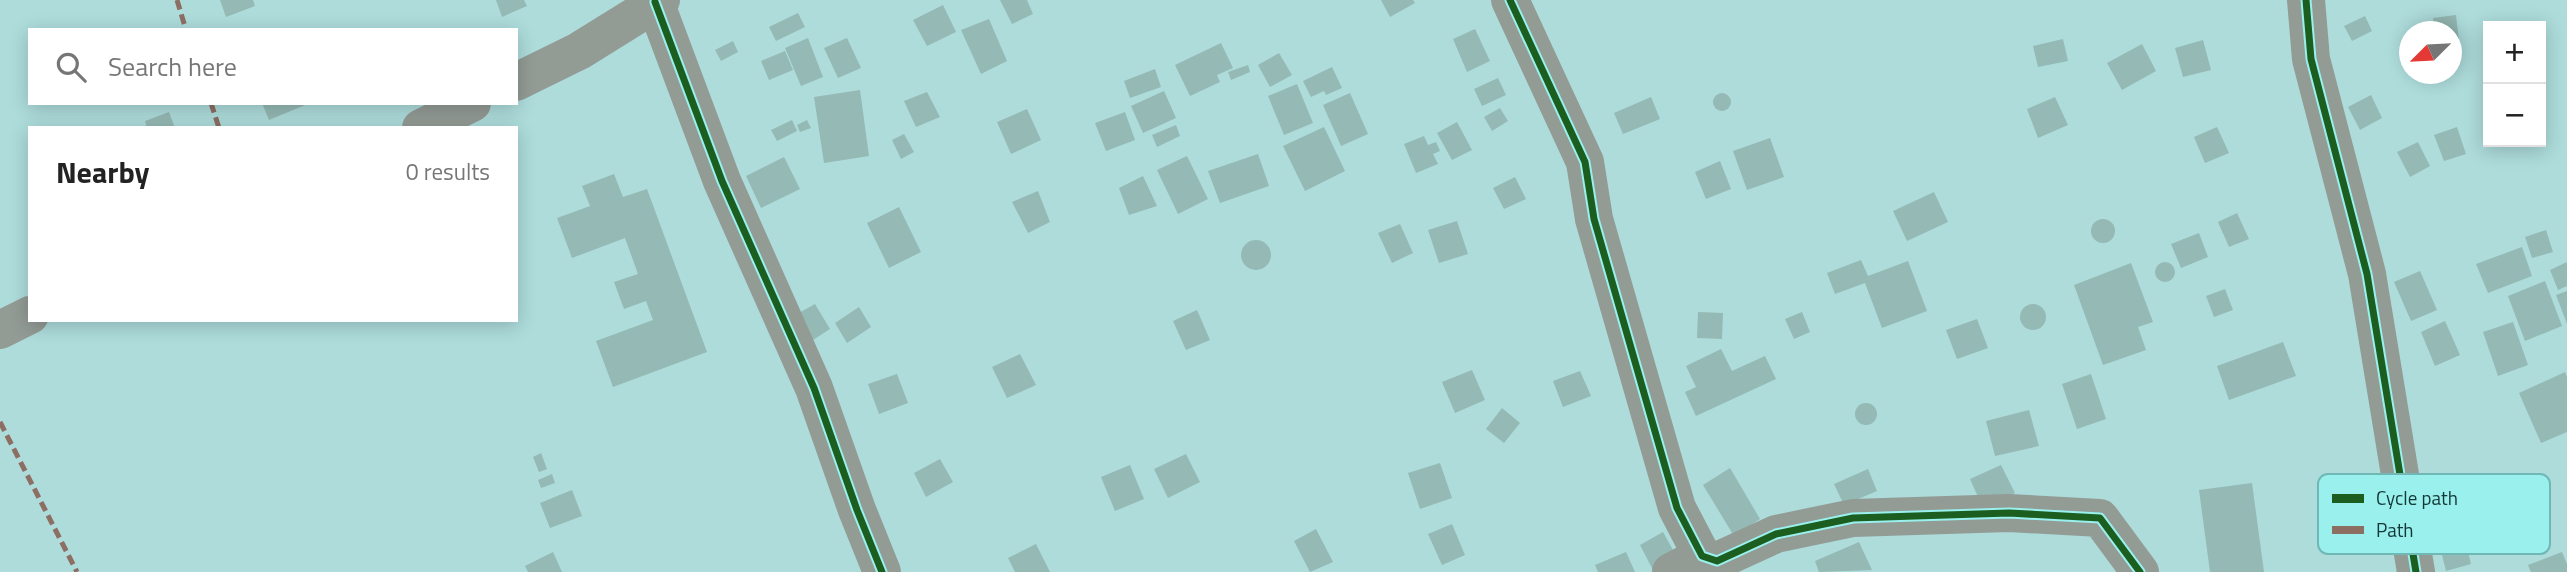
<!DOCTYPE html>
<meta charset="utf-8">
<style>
:root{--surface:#fff;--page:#f2f2f2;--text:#222;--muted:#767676;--line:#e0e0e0}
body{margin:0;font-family:"Titillium Web",sans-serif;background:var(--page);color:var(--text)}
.controls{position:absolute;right:21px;top:21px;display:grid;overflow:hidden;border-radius:0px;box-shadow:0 4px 18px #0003}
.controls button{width:63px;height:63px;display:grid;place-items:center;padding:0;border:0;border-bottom:2px solid var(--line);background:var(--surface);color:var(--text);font:35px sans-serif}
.compass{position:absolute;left:2399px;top:21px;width:63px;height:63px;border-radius:50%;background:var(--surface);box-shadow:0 4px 18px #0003;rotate:246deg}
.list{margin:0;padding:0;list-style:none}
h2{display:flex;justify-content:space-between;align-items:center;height:91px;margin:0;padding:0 28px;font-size:30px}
h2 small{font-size:23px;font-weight:400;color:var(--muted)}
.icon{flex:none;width:38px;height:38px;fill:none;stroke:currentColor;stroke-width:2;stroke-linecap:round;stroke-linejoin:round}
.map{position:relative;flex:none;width:2567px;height:572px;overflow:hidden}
.search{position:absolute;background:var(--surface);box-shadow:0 4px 18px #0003;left:28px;top:28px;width:490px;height:77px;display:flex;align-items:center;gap:18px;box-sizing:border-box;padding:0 24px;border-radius:0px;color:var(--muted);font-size:26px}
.panel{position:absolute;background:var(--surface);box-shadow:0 4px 18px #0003;left:28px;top:126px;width:490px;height:196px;border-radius:0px}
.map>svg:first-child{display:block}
.building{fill:#95b9b4}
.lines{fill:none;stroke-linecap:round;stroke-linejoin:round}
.minor{stroke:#939b95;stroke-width:38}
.tertiary{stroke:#939b95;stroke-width:38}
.quiet{stroke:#8d6e63;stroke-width:5;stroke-dasharray:10 5;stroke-linecap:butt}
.cycleway-casing{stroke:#99f0ed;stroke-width:11}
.cycleway{stroke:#1b5e20;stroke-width:7}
.key{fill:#99f0ed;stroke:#70b8b6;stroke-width:2}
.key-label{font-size:19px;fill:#123736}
</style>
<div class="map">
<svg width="2567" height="572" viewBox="0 0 2567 572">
<rect width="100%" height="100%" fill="#addcdb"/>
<!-- building -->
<g class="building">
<polygon points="220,0 253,0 255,6 226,17"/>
<polygon points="496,0 524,0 527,6 502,17"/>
<polygon points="1000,0 1027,0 1033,14 1012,24"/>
<polygon points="1381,0 1413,0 1415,3 1390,17"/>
<polygon points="943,5 956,32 927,46 913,20"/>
<polygon points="798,13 805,27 776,41 769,27"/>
<polygon points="2456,15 2460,49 2452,51 2452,32 2435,32 2433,18"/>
<polygon points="2365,16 2372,31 2352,41 2344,26"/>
<polygon points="989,19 1007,61 981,74 961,30"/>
<polygon points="1475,29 1490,61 1467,72 1453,39"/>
<polygon points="808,38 823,77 801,86 785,48"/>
<polygon points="847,38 861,68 838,78 824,48"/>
<polygon points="2063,39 2068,61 2038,67 2033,46"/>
<polygon points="2203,40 2211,70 2183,77 2175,48"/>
<polygon points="733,41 738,52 721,61 715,50"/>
<polygon points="1221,43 1233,68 1217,75 1220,82 1190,96 1175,65"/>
<polygon points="2142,44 2156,71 2122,90 2107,63"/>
<polygon points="785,51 793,70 769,80 761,61"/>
<polygon points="1279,53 1292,75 1270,87 1258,65"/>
<polygon points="1248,65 1250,72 1231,80 1228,72"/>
<polygon points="1332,67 1342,88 1326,95 1324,91 1311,97 1303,81"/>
<polygon points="1155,69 1161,87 1130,98 1124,81"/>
<polygon points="1498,78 1506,95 1482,106 1474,89"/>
<polygon points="1297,84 1313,123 1284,135 1268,96"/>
<polygon points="860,90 869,156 824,163 814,97"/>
<polygon points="1164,91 1176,118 1143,133 1131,106"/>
<polygon points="927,92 940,117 916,127 904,101"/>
<polygon points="1350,93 1368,134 1341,146 1323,105"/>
<circle cx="1722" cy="102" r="9"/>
<polygon points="2371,95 2382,118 2360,130 2348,107"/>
<polygon points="1651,97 1660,119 1623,134 1614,113"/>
<polygon points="2055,97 2068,125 2038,138 2027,109"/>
<polygon points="262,103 310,103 269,120"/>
<polygon points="1500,108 1508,121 1492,131 1484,117"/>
<polygon points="1027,109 1041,140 1011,154 997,122"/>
<polygon points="169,112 175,128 147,128 145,121"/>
<polygon points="1125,112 1135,140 1106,151 1095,123"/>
<polygon points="792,120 797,131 777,141 771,130"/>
<polygon points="807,120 811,128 800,132 797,125"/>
<polygon points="1457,122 1472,150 1452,160 1437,133"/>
<polygon points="1176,125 1180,136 1157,147 1152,135"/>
<polygon points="1324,127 1345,171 1305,191 1283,146"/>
<polygon points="2217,127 2229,153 2205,163 2194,137"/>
<polygon points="2457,127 2466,154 2444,161 2434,135"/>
<polygon points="904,134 914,152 901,159 892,140"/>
<polygon points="1424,136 1428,145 1436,142 1440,151 1433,154 1438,164 1416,173 1404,144"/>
<polygon points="1770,138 1784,177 1747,190 1733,151"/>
<polygon points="2418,142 2430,166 2410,177 2397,152"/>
<polygon points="1258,154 1269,186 1220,203 1208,171"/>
<polygon points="1187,156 1208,199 1178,214 1157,170"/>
<polygon points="784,157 800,189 761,208 746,176"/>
<polygon points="1720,161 1731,189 1706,199 1695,172"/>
<polygon points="614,174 623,197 647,189 707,352 613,387 596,341 653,320 646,301 624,309 614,282 638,274 625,238 572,258 557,218 590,206 582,186"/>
<polygon points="1143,176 1157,206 1129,215 1119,188"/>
<polygon points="1515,177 1526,199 1504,209 1493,188"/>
<polygon points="1038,191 1050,222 1028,233 1012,202"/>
<polygon points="1934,192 1948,222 1907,241 1893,211"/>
<polygon points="899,207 921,252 889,268 867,223"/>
<polygon points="2237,213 2249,239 2229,247 2218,222"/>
<circle cx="2103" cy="231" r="12"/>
<polygon points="1457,221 1468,254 1439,263 1428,230"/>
<polygon points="1400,224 1413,253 1392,263 1378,233"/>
<polygon points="2546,230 2553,252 2532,258 2525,237"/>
<polygon points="2199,233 2208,257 2181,268 2171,244"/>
<circle cx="1256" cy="255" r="15"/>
<polygon points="2522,247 2532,276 2488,293 2476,264"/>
<polygon points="1861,260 1868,276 1908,261 1927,311 1882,328 1865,283 1835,294 1827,273"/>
<polygon points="2567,262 2567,286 2558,290 2550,270"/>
<circle cx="2165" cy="272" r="10"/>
<polygon points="2131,263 2153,322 2138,327 2146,350 2103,365 2074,285"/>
<polygon points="2420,271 2437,310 2411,321 2394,282"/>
<polygon points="2545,281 2562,326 2525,341 2508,296"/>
<polygon points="2225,289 2233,310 2214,317 2206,296"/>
<polygon points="2567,291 2567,324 2556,295"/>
<circle cx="2033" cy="317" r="13"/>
<polygon points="815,304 830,329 813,340 797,314"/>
<polygon points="859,307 871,327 847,343 835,323"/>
<polygon points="1197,310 1210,340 1186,350 1173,321"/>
<polygon points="1698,312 1723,313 1722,339 1697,338"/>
<polygon points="1802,312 1810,332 1794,339 1785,319"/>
<polygon points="1977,319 1988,348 1957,359 1946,330"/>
<polygon points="2445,321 2460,355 2435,366 2421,332"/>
<polygon points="2513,322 2528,365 2498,376 2483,332"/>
<polygon points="2283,342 2296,376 2229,400 2217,366"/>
<polygon points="1721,349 1732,371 1765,356 1776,379 1696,416 1685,392 1696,387 1686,366"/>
<polygon points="1020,354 1036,385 1007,398 992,367"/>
<polygon points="1472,370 1485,400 1455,413 1442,382"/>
<polygon points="1580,371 1591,396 1563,407 1553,381"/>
<polygon points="2565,372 2567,377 2567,432 2541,443 2519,393"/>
<polygon points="897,374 908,403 879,414 868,384"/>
<polygon points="2091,374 2106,419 2077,429 2062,384"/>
<circle cx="1866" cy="414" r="11"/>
<polygon points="1502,408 1520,423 1504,443 1486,429"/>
<polygon points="2029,410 2039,446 1995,456 1986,421"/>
<polygon points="541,453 547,469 539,472 533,457"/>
<polygon points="1186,454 1200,482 1168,498 1154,469"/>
<polygon points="940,459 953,482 926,497 914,473"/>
<polygon points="1440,463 1452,498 1420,509 1408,473"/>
<polygon points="1130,465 1144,499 1115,511 1101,477"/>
<polygon points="2001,465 2015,493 1983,508 1970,479"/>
<polygon points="1730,468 1760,519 1734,536 1703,485"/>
<polygon points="1868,469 1877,491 1844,505 1834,484"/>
<polygon points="552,474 555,483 541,488 538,480"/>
<polygon points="2252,483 2264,572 2210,572 2199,490"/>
<polygon points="572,490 582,516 550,528 540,503"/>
<polygon points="1452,524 1465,555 1442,565 1428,534"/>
<polygon points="1316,529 1333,562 1310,572 1294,541"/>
<polygon points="1663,532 1678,559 1654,572 1640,545"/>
<polygon points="2465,540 2471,564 2446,571 2440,547"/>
<polygon points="1859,542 1872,570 1819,572 1815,561"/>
<polygon points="1036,544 1050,572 1015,572 1008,558"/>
<polygon points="553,552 562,572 528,572 525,566"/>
<polygon points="1626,552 1635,572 1598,572 1595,565"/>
<polygon points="2562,552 2567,564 2567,572 2531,572 2528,565"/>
</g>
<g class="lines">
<!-- minor -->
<g class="minor">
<polyline points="1510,0 1585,162 1594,219 1677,508 1702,556 1717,561 1776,534 1853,518 2009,513 2100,518 2140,572"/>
<polyline points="655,2 722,181 814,388 857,510 882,572"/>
<polyline points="516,82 579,51 661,0"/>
<polyline points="421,128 472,103"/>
<polyline points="0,330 30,315"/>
<polyline points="1671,572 1702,556 1707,572"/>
</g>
<!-- tertiary -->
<polyline class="tertiary" points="2306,0 2311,59 2367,274 2416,572"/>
<!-- quiet -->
<g class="quiet">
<polyline points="177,0 186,30"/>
<polyline points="211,103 219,128"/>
<polyline points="0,422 77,572"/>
</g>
<!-- cycleway casing -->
<g class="cycleway-casing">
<g id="cycleway">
<polyline points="1510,0 1585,162 1594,219 1677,508 1702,556 1717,561 1776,534 1853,518 2009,513 2100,518 2140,572"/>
<polyline points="2306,0 2311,59 2367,274 2416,572"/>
<polyline points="655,2 722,181 814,388 857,510 882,572"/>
</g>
</g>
<!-- cycleway -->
<use href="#cycleway" class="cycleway"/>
</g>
<!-- legend -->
<rect x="2318" y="474" width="232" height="80" rx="10" class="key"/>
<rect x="2332" y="494" width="32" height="9" fill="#1b5e20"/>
<rect x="2332" y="526" width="32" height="8" fill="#8d6e63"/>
<g class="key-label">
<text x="2376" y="505">Cycle path</text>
<text x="2376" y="537">Path</text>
</g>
</svg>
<div class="controls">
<button>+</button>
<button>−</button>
</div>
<svg class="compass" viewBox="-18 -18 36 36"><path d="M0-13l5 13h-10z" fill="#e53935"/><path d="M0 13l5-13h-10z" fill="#767676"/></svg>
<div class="search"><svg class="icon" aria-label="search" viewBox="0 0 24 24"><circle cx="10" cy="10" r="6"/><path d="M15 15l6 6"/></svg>Search here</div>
<section class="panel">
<h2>Nearby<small>0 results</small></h2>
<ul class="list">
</ul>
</section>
</div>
